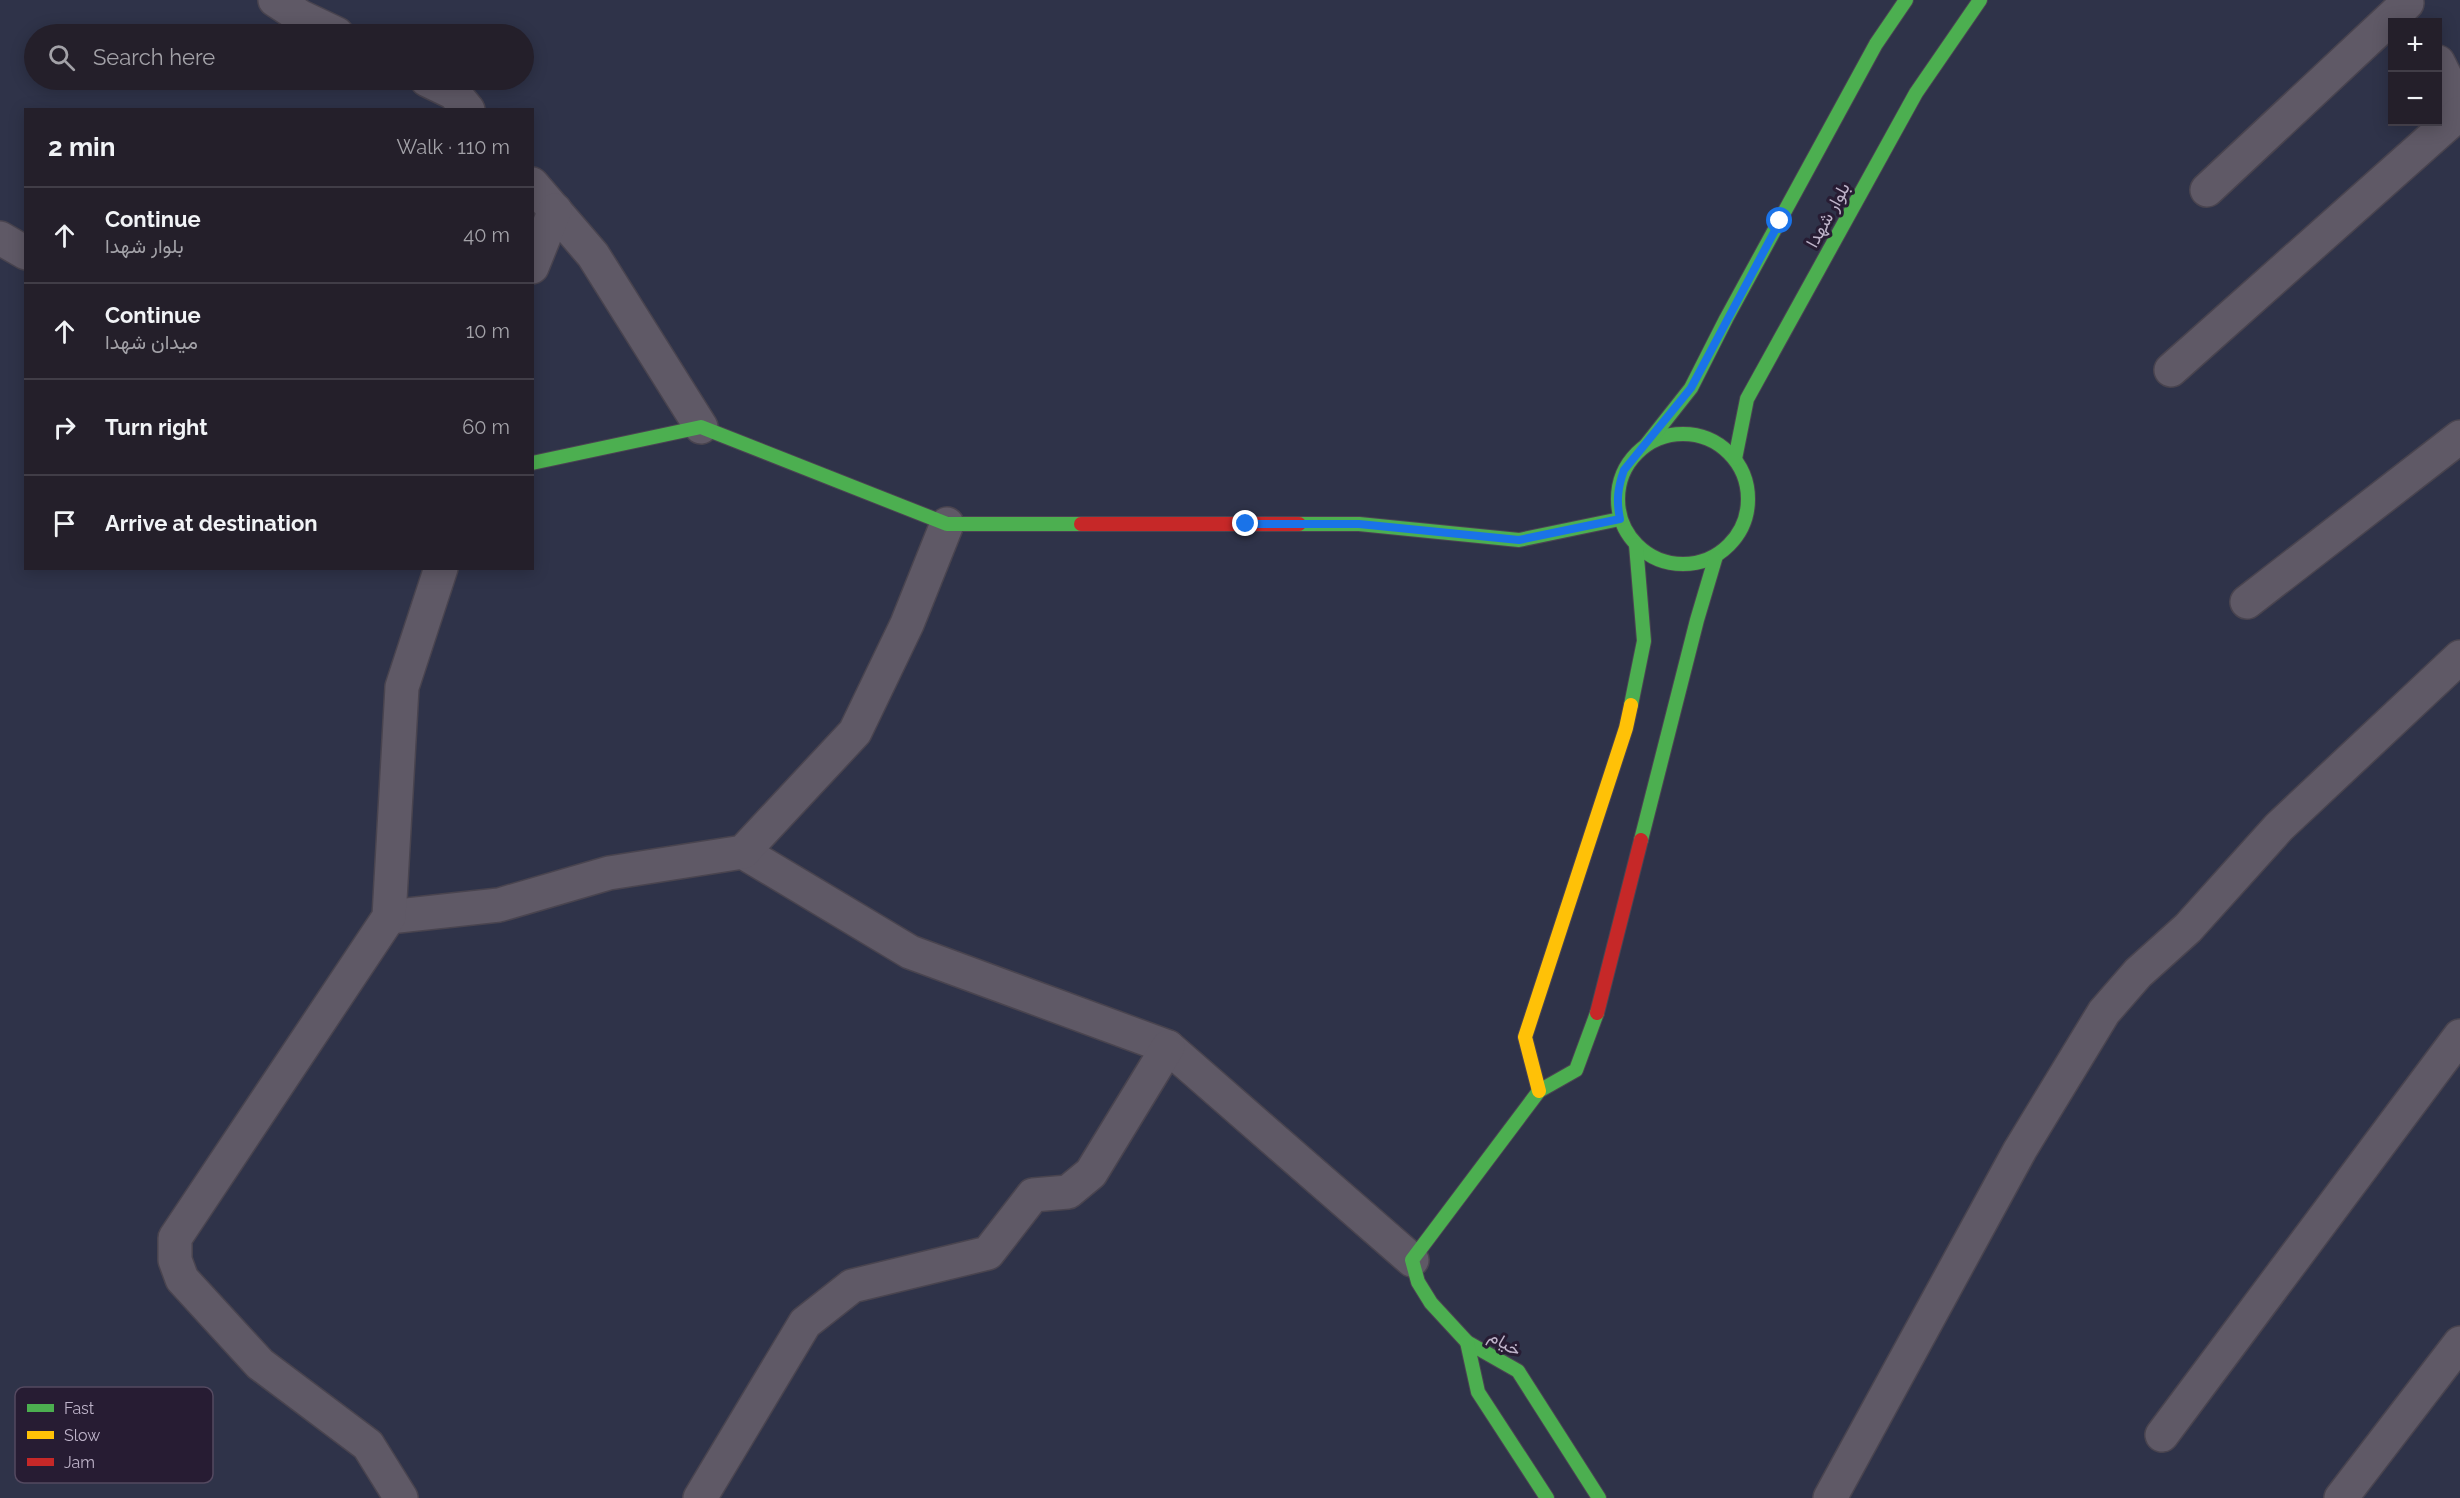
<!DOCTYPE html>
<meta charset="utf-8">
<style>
:root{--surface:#241f2a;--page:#2c2732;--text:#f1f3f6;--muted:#a3a2a8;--line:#413d47}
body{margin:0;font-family:Raleway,Vazirmatn,sans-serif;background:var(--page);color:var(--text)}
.controls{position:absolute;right:18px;top:18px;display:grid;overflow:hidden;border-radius:0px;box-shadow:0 3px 15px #0003}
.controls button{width:54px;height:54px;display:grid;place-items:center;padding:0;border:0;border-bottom:2px solid var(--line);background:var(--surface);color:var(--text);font:30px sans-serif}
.stop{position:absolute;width:18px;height:18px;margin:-14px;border:4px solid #1a73e8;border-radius:50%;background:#fff}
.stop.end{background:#1a73e8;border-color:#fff;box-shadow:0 2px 6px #0008}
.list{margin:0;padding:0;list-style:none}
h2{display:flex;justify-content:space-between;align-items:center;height:78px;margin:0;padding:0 24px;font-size:26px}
h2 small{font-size:20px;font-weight:400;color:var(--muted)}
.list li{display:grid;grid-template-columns:39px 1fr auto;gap:18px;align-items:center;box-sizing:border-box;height:96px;padding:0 24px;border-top:2px solid var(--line)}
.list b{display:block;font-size:22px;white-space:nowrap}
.list p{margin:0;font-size:20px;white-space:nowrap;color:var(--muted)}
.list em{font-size:20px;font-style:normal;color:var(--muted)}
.icon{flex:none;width:33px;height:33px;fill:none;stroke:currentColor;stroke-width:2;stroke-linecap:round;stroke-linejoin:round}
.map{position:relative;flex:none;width:2460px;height:1498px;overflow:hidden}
.search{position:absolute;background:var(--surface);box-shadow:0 3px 15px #0003;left:24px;top:24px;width:510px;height:66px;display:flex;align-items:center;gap:15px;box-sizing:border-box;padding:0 21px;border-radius:33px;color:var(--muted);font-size:22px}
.panel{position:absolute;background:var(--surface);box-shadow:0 3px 15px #0003;left:24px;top:108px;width:510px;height:462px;border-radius:0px}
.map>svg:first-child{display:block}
.green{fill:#2f3349;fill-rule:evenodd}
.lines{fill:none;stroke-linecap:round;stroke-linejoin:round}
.street-casing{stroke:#49444f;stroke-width:36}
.fast-casing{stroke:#4a4452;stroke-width:16}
.slow-casing{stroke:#4a4452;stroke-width:16}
.jam-casing{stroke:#4a4452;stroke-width:16}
.street{stroke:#5f5966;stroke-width:33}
.fast{stroke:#4caf50;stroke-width:14}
.slow{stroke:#ffc107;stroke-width:14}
.jam{stroke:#c62828;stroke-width:14}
.route{stroke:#1a73e8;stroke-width:8}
.labels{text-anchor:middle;stroke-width:6;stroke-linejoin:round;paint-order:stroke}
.street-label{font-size:18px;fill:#beb3c9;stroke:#271c33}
.key{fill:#271c33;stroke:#544960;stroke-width:1.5}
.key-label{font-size:16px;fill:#beb3c9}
</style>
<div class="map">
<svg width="2460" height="1498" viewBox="0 0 2460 1498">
<rect width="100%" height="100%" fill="#302938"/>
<!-- green -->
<path class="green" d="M0,0H2460V1498H0ZM2392,22H2438V122H2392ZM34,34H524V80H34ZM26,110H532V568H26Z"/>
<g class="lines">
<!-- street casing -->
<g class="street-casing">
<g id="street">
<polyline points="275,0 301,17 337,34"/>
<polyline points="2438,62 2460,106"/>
<polyline points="427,80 454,93 468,110"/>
<polyline points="532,184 593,255 701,427"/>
<polyline points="2207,190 2407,3"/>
<polyline points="0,238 26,253"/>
<polyline points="532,267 555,210"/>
<polyline points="2171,370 2460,113"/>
<polyline points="2247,602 2460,437"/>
<polyline points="743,852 910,952 1168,1047 1412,1260"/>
<polyline points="389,917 499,905 609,873 743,852 855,732 907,624 947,524"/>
<polyline points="2162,1435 2460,1036"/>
<polyline points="401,1498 368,1445 260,1364 182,1279 175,1260 175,1238 389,917 402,687 441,568"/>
<polyline points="700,1498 805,1323 852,1286 988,1253 1033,1195 1068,1192 1091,1173 1168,1047"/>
<polyline points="1830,1498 2020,1150 2104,1012 2138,973 2188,928 2279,827 2460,657"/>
<polyline points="2341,1498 2460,1343"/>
</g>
</g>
<!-- fast casing -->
<g class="fast-casing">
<g id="fast">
<circle cx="1683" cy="499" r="65"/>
<polyline points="1646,445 1691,388 1726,319 1876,44 1906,0"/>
<polyline points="1735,459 1747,399 1916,93 1980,0"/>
<polyline points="532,463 701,427 947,524 1081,524"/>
<polyline points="1299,524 1359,524 1519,540 1620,519"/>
<polyline points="1631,705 1644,641 1636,545"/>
<polyline points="1641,840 1697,620 1716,556"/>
<polyline points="1597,1013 1576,1070 1539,1091 1412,1260 1418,1282 1431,1303 1467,1342 1518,1371 1599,1498"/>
<polyline points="1467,1342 1478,1392 1547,1498"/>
</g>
</g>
<!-- slow casing -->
<g class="slow-casing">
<polyline id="slow" points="1539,1091 1525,1037 1626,728 1631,705"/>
</g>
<!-- jam casing -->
<g class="jam-casing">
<g id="jam">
<polyline points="1081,524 1299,524"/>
<polyline points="1597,1013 1641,840"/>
</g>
</g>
<!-- street -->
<use href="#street" class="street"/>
<!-- fast -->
<use href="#fast" class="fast"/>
<!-- slow -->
<use href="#slow" class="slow"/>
<!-- jam -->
<use href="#jam" class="jam"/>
</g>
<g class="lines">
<!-- route -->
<path class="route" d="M1246,524H1359L1519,540L1620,519C1616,500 1618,487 1624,470L1691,388L1780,221"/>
</g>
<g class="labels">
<!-- street labels -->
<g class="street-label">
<text transform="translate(1828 215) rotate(-61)" y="6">بلوار شهدا</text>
<text transform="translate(1505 1343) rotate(31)" y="6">خیام</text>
</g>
</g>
<!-- legend -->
<rect x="15" y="1387" width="198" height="96" rx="9" class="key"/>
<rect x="27" y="1404" width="27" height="8" fill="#4caf50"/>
<rect x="27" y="1431" width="27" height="8" fill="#ffc107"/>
<rect x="27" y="1458" width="27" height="8" fill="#c62828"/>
<g class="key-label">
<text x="64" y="1414">Fast</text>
<text x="64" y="1441">Slow</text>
<text x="64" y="1468">Jam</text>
</g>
</svg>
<div class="controls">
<button>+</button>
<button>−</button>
</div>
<div class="stop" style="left:1780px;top:221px"></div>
<div class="stop end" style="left:1246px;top:524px"></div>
<div class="search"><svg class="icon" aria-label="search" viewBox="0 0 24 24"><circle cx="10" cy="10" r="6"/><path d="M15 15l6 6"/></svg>Search here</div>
<section class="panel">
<h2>2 min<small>Walk · 110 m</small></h2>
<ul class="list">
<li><svg class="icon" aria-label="ahead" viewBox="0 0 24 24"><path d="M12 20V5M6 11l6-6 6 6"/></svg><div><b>Continue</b><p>بلوار شهدا</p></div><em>40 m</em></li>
<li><svg class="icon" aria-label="ahead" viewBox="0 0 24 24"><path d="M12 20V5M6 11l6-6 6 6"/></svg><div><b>Continue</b><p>میدان شهدا</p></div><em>10 m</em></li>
<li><svg class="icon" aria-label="right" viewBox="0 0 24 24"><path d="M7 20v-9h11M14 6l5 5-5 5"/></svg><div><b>Turn right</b></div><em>60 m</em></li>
<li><svg class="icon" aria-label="arrive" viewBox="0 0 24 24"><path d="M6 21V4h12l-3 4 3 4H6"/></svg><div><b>Arrive at destination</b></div></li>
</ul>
</section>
</div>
